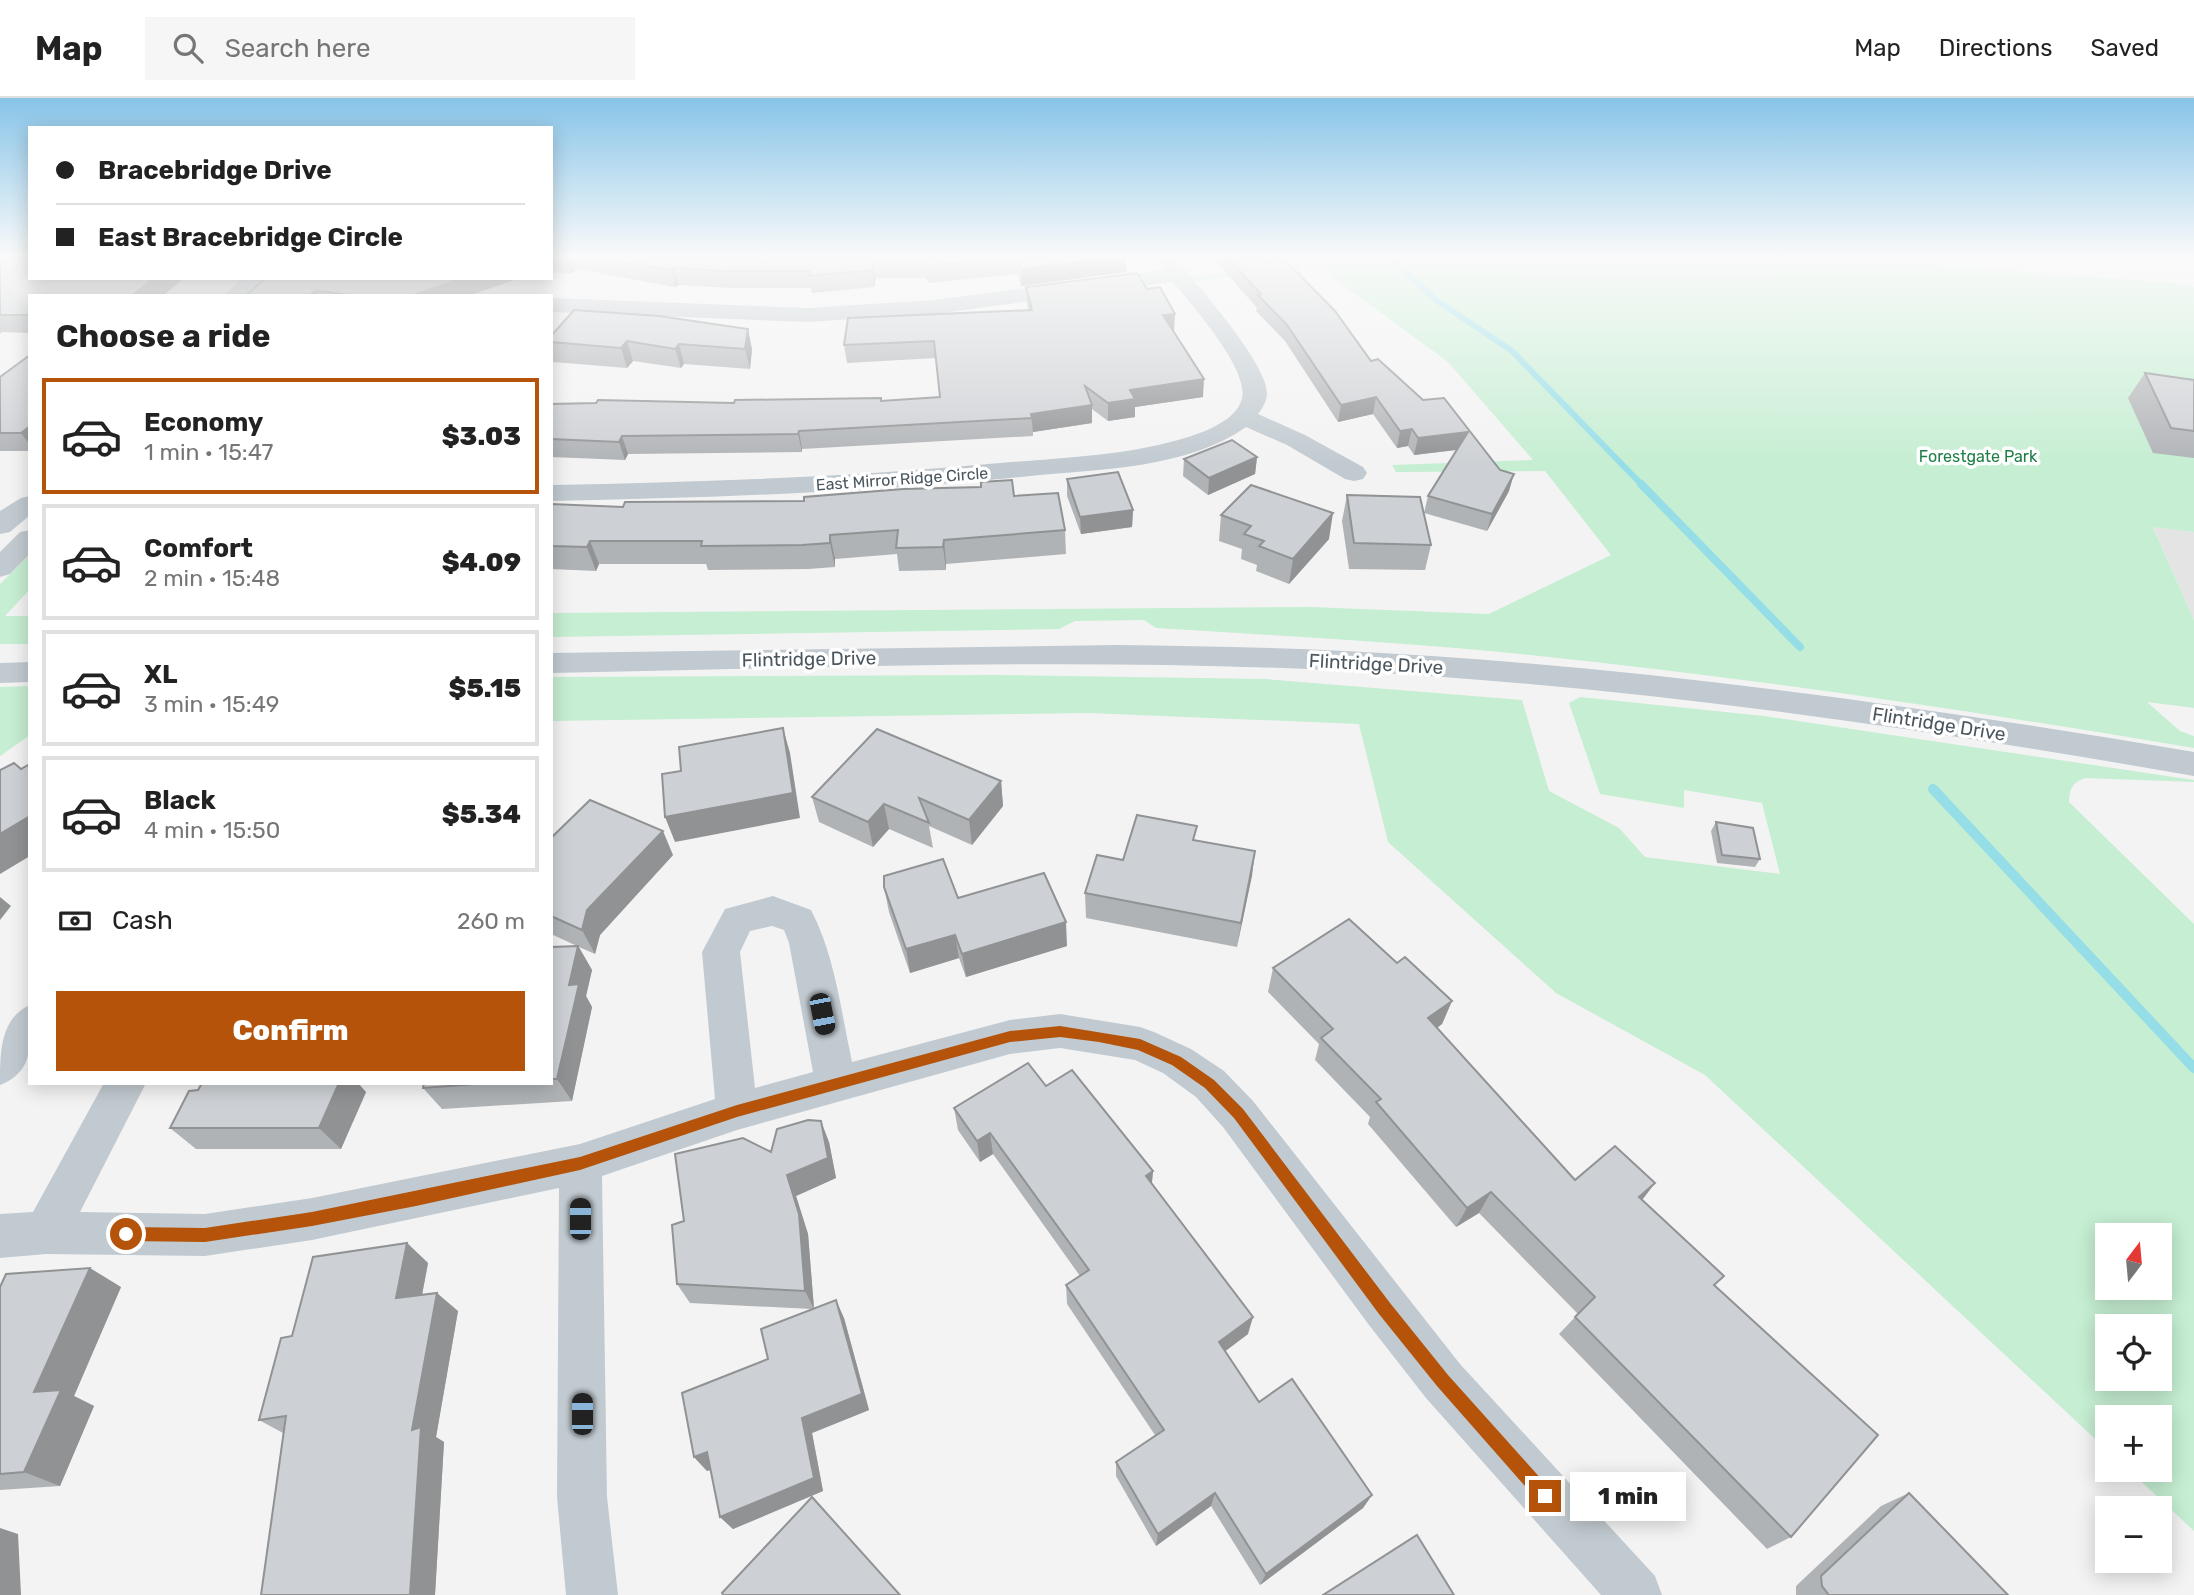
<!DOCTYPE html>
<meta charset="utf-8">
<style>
body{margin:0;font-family:Rubik,sans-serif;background:#f6f6f6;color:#222;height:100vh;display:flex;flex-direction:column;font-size:26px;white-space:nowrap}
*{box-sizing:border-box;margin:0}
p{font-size:23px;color:#767676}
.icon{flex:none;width:38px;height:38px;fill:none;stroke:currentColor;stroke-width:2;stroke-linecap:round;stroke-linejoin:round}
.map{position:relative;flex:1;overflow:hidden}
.details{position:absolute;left:28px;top:196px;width:525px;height:791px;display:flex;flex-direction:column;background:#fff;border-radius:0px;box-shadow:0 4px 18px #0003}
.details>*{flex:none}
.banner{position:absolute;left:28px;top:28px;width:525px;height:154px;border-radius:0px;box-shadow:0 4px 18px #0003;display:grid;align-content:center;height:154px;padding:0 28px;background:#fff}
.needle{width:46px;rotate:16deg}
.fabs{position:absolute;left:2095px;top:1125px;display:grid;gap:14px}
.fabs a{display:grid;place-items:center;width:77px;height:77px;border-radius:0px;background:#fff;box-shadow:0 4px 18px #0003;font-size:35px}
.end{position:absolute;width:32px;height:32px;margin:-16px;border:9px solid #b45309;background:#fff;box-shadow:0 0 0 4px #fff}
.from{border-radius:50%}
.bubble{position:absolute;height:49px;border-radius:0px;background:#fff;box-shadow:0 4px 18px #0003;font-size:23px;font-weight:800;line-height:49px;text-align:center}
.car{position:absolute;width:21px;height:42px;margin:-21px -10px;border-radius:9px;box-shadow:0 0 5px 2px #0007;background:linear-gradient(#222 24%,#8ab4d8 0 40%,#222 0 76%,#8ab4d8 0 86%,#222 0)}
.banner b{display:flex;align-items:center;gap:24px;height:66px;font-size:26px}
.banner b+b{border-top:2px solid #e0e0e0}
.banner i{width:18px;height:18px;background:#222}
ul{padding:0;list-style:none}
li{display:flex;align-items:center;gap:21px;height:116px;margin:0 14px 10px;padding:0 14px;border:4px solid #e0e0e0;border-radius:0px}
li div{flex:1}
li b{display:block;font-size:26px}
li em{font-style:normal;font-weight:800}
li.on{border-color:#b45309}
li>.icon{width:63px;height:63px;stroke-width:1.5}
h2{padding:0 28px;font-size:32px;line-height:84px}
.pay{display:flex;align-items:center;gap:18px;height:77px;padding:0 28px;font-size:26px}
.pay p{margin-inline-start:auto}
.primary-button{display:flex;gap:14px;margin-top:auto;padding:14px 28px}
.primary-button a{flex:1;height:80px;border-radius:0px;background:#b45309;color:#fff;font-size:28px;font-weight:800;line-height:80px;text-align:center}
header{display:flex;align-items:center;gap:42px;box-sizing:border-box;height:98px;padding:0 35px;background:#fff;border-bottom:2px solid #e0e0e0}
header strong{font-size:33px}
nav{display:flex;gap:38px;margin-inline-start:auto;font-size:24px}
.search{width:490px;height:63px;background:#f6f6f6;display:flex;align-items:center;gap:18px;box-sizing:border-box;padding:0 24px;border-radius:0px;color:#767676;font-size:26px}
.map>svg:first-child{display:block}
.education{fill:#e5e4e4}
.green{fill:#c5eed2;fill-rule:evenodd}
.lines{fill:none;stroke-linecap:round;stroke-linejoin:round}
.stream-far2{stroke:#95dde7;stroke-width:6}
.stream-far1{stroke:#95dde7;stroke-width:8}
.stream{stroke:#95dde7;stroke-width:10}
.minor{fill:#c1cad0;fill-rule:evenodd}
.wall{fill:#b0b3b6}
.shaded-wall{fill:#909294}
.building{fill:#cdd0d4;stroke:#909294;stroke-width:2}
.route{fill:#b45309}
.labels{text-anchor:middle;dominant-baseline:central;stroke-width:7;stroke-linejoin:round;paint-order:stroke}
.far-park-label{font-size:16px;fill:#1e7e47;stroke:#fff}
.far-street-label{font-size:16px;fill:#4b575f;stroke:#fff}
.street-label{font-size:19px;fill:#4b575f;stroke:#fff}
</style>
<header>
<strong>Map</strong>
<div class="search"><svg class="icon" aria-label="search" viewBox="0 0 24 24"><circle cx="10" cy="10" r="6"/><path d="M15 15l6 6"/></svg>Search here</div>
<nav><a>Map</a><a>Directions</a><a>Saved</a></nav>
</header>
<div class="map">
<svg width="2194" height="1497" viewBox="0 0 2194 1497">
<rect width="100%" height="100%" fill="#f4f3f3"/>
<path class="education" d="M2153,428L2194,434V522Z"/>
<g class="green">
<path d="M1307,159H1846L2187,186L2194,189V434L2153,429L2194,522V610L2147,604L2180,633L2194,638V650C1974,613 1752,580 1530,557C1406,544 1280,538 1156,530L1144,522L1075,523L1059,531L551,539V515L1310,509L1489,516L1611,457L1545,373L1396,374L1392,367L1533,362L1448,264L1316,167L1196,184L1192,179Z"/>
<path d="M30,457V491L5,518H30V546H0V486Z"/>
<path d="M996,577L1265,581L1522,602L1549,693L1619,730L1645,759L1780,776L1762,705L1684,692V710L1600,696L1569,605L1580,599L1764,618L2194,682V684L2085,680C2072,685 2070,690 2069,704L2194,826V1433L2129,1372H2160V1320H2107V1352L1705,977L1556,895L1388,744L1359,626L1089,615L551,623V579ZM2107,1138H2160V1190H2107ZM2107,1228H2160V1281H2107Z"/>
<path d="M30,588V637L0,658V589Z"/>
</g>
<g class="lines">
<path class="stream-far2" d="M1389,159L1436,202L1512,253L1643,388"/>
<path class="stream-far1" d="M1641,386L1800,549"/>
<path class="stream" d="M1933,691L2194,970"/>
<g class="minor">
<path d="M1154,159H1175C1195,185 1269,266 1267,297C1266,304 1262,311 1258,316L1305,337L1363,369L1367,375L1363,381L1354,383L1345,381L1287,347L1246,329C1186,371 1100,371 1030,378C871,394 711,400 551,403V387C701,384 851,379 1000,365C1059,360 1121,358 1178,342C1199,336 1237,324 1242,300C1249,271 1191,206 1173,184L935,216L807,224L551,214V200L807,210L935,202L1164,172Z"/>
<path d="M243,180H267L248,198H223Z"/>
<path d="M30,398V417L10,434L0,436V413L21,400Z"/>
<path d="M30,432V456L10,476L0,479V454L20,434Z"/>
<path d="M1117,547C1193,548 1269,549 1345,553C1629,567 1914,607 2194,654V678C1914,629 1631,588 1347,573C1082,559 816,570 551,575V555Z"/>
<path d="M30,564V584L0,585V565Z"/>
<path d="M773,798L811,812C835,858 841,913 852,964L1010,922L1060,916L1140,929L1154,934L1191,951L1224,973L1253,1003L1460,1266L1655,1478L1662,1497H1601L1426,1300L1369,1227L1223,1029L1196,999L1163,975L1135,962L1060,950L1010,956L737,1032L602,1078L607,1399L618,1497H566L557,1399L559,1090L312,1142L205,1158L46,1156L0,1160V1116L33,1114L104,985H146L80,1114L205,1116L312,1100L580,1046L715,1001L702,854L725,811ZM772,828L784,832L789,845L813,974L755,990L740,854L750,833Z"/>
<path d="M30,907C30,940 37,973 0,987C0,955 0,920 30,907Z"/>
</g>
</g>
<g class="wall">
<path d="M0,159L30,198V235L2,234L0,236Z"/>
<path d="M551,159H1126V174L1021,188L1018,176L928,185L926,180H876L874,189L812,195L811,190H730L679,187L675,189L577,171L571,176L551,174Z"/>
<path d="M1216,159H1282L1371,263L1509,393L1487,433L1424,415L1428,398L1457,352L1414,357L1408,348L1397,350L1373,316L1338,324L1285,243L1256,213L1257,210L1215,162Z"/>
<path d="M1928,159H1962L1961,162Z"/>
<path d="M266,180H519L468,198H245Z"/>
<path d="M1026,189L1174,233H1173L1203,299L1135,309V319L1108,323L1092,311V325L1033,334V338L802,351V354L628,356L625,362L551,359V306L734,305L881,303L940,299L936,260L847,265L844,247L1028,212L1027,206Z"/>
<path d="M551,238L752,251L750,271L684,266L681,270L633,263L627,270L553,264L551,259Z"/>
<path d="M30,257V353H0V279Z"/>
<path d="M2145,275L2194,282V360L2153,355L2128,300Z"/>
<path d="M1257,359L1255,376L1208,397L1183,378L1184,361Z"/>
<path d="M1067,381L1133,412L1132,429L1081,436L1067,398Z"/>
<path d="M1347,397L1431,447L1425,472L1349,471L1342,423Z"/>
<path d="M1014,398L1065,432L1066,456L946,466V472L899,473L897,456L835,461V469L808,471L708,472L706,466H599L596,473L551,471V406L623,409L804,403Z"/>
<path d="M1221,417L1329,441L1289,486L1256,473L1257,467L1241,461L1242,451L1219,443Z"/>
<path d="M1001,683L1003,708L972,747L929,728L933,750L889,731L873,749L819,724L812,699Z"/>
<path d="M1716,724L1760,761L1755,769L1717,765L1711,733Z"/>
<path d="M551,740L673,757L600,837L595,856L579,849L592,872L586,898L592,909L572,1003L442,1011L423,990L424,985H551V849L577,848L551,836Z"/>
<path d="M1195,743L1255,753L1237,849L1086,820L1085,795L1123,762Z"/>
<path d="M884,789L958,800L1067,848L966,879L959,860L910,875L889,814Z"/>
<path d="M1397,865L1452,903L1442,926L1437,930L1575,1082L1655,1085L1642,1102L1714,1187L1791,1439L1767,1451L1559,1236L1578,1216L1479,1115L1456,1129L1368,1026L1370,1019L1315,962L1319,946L1268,894L1273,870Z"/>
<path d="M1046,988L1153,1073L1152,1085L1248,1236L1225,1253L1259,1304L1372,1397L1363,1410L1260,1487L1211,1408L1156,1448L1116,1378V1364L1155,1337L1067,1206L1066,1187L1080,1178L993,1056L980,1064L958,1032L954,1010Z"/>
<path d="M198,992L366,994L341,1051H196L170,1030Z"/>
<path d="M829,1044L836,1080L796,1098L808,1136L814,1210L844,1220L869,1312L812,1335L823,1393L733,1431L720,1419L711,1372L707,1373L694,1359L768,1261L812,1211L690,1205L677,1186L684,1123L771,1054Z"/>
<path d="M407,1145L428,1165L422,1197L458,1213L436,1339L444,1344L435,1497H261L283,1335L259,1322Z"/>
<path d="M0,1189H121L74,1298L94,1308L60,1388L0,1392Z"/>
<path d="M1909,1395L2008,1497H1796V1488L1881,1408Z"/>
</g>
<g class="shaded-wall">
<path d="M567,159H572L577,171L571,176L565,160Z"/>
<path d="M1117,159H1126V174L1021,188V171Z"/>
<path d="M873,164L876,180L874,189L872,172Z"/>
<path d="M674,170L679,187L675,189L671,172Z"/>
<path d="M153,180H184L163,198H132Z"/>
<path d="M463,180H519L468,198H411Z"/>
<path d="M316,192L319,198H309Z"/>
<path d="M1175,216L1174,233L1162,235L1163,217Z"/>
<path d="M748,231L752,251L750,271L745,251Z"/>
<path d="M627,243L633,263L627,270L621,250Z"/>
<path d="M679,246L684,266L681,270L675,251Z"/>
<path d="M1204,281L1203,299L1135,309V319L1108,323V305L1130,292Z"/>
<path d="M1376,299L1373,316L1338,324L1341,307Z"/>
<path d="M1092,307V325L1033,334L1031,316Z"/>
<path d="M30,328V347L21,335Z"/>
<path d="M1412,331L1408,348L1397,350L1400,333Z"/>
<path d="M799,333L802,351V354L798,336Z"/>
<path d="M1468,334L1463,351L1414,357L1418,340Z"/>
<path d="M622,338L628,356L625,362L619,344Z"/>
<path d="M1257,359L1255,376L1208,397L1209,380Z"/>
<path d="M1514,376L1509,393L1487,433L1492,416Z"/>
<path d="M1133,412L1132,429L1081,436L1080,419Z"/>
<path d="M1333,415L1329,441L1289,486L1293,461Z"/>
<path d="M830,437L835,461V469L830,445Z"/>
<path d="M944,442L946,466V472L943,449Z"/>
<path d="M590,443L599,466L596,473L587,449Z"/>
<path d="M783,630L790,655L800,720L675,744L665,719Z"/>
<path d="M1001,683L1003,708L972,747L969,722Z"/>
<path d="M884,706L889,731L873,749L868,724Z"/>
<path d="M30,718V758L0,776V736Z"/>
<path d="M663,733L673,757L600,837L595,856L582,832L587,812Z"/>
<path d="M1255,753L1252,778L1237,849L1241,825Z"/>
<path d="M0,799L11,808L0,822Z"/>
<path d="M1066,824L1067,848L966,879L962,856Z"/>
<path d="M955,837L959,860L910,875L906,851Z"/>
<path d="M578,848L592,872L586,898L592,909L572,1003L557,981L569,887Z"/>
<path d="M1452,903L1442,926L1419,943L1428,920Z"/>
<path d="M339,985H358L366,994L341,1051L319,1030Z"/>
<path d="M821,1023L829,1044L836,1080L796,1098L808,1136L814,1211L805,1193L787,1077Z"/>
<path d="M990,1035L993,1056L980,1064L977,1043Z"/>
<path d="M1153,1073L1151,1093L1146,1078Z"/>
<path d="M1655,1085L1639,1106V1099Z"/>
<path d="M1491,1094L1479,1115L1456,1129L1467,1110Z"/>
<path d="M407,1145L428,1165L418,1218L396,1200Z"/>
<path d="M90,1170L121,1189L74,1298L94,1308L60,1388L24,1374L34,1294Z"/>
<path d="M437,1195L458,1213L436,1339L444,1344L435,1497H410L412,1332Z"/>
<path d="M836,1202L844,1220L869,1312L812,1335L823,1393L733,1431L720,1419Z"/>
<path d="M1253,1219L1248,1236L1215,1261L1219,1244Z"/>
<path d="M707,1354L720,1368L707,1373L694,1359Z"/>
<path d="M1215,1395L1211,1408L1156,1448L1158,1436Z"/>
<path d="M1372,1397L1363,1410L1260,1487L1266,1476Z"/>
<path d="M0,1430L18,1436L21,1497H0Z"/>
</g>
<g class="building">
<path d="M0,159H30V180H153L132,198H30V217H0Z"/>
<path d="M594,159H1117L1021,171L1017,159L926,168L925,163L873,164L872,172L809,178L810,173H726L674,170L671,172Z"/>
<path d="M1227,159H1282L1335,213L1371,263L1378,261L1423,302L1444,300L1500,372L1514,376L1492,416L1428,398L1468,334L1418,340L1412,331L1400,333L1376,299L1341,307L1287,227L1258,197L1261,196Z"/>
<path d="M1137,175L1147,191L1160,189L1175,216L1163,217L1204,281L1130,292L1135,301L1108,305L1085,288L1092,307L1031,316L1032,320L799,333L798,336L622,338L619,344L551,341V306L596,305L598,302L734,305L735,302L881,300V303L940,299L934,243L844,247L848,220L1032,212L1026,189Z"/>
<path d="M266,180H463L411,198H355L316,192L309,198H245Z"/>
<path d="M574,212L659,218L748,231L745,251L679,246L675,251L627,243L621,250L551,244V238Z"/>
<path d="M30,257V328L21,335H0V279Z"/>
<path d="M2145,275L2194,282V333L2171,330Z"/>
<path d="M1232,342L1257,359L1209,380L1184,361Z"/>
<path d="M1118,374L1133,412L1080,419L1067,381Z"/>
<path d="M1012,382L1014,398L1058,395L1065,432L944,442L943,449L896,450L898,432L830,437V445L802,447L701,448L702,443H590L587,449L551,448V406L623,409L625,404L804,403V399L903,391L981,389V384Z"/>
<path d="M1251,387L1333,415L1293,461L1259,448L1264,443L1244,436L1251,428L1221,417Z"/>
<path d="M1347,397L1420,399L1431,447L1354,445Z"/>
<path d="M783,630L793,695L665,719L662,676L681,673L679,649Z"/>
<path d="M877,631L1001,683L969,722L919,700L929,725L884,706L868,724L812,699Z"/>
<path d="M14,665L21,671L30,666V718L0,736V672Z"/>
<path d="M590,702L663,733L587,812L582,832L551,818V740Z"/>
<path d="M1137,717L1197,728L1193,742L1255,753L1241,825L1085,795L1097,757L1123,762Z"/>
<path d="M1716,724L1753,730L1760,761L1722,757Z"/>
<path d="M943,761L958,800L1044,775L1066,824L962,856L955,837L906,851L884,789V778Z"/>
<path d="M1349,821L1397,865L1405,859L1452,903L1428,920L1575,1082L1615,1048L1655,1085L1639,1099L1724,1178L1714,1187L1878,1337L1791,1439L1575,1219L1595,1199L1491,1094L1467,1110L1376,1004L1381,1001L1321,940L1333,931L1273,870Z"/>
<path d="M578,848L569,887L579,886L557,981H551V849Z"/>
<path d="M1028,965L1046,988L1072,972L1153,1073L1146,1078L1253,1219L1219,1244L1259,1304L1292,1281L1372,1397L1266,1476L1215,1395L1158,1436L1116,1364L1164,1332L1066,1187L1089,1172L990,1035L977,1043L954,1010Z"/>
<path d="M202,985H339L319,1030H170L189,993L198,992Z"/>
<path d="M424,985H489L423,990Z"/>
<path d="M808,1022L821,1023L828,1060L787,1077L799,1116L805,1193L677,1186L672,1127L684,1123L675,1056L743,1040L771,1054L777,1031Z"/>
<path d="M407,1145L396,1200L437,1195L412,1332L421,1329L410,1497H261L286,1318L259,1322L281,1240L292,1238L313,1159Z"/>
<path d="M90,1170L34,1294L61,1292L24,1374L0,1376V1189L6,1176Z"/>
<path d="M836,1202L862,1296L802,1320L814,1380L720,1419L707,1354L694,1359L682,1295L768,1261L761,1231Z"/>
<path d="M1909,1395L2008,1497H1829L1822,1488L1821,1478Z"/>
<path d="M812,1399L900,1497H723L722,1495Z"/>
<path d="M1417,1437L1454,1497H1323Z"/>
</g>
<linearGradient id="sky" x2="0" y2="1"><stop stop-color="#87c4e8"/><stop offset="0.43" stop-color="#fafafa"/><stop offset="1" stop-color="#fafafa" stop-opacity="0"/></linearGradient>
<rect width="2194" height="368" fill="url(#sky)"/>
<path class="route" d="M1060,928L1140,941L1181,959L1214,982L1243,1011L1390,1205L1448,1277L1551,1392L1553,1398L1551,1404L1545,1406L1539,1404L1437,1288L1379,1216L1234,1020L1205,990L1172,967L1138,952L1099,944L1060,939L1010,944L737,1019L580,1072L416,1108L312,1128L205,1144L126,1143L118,1136L126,1129L205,1130L312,1114L580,1059L737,1007L1010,933Z"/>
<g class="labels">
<g class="far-park-label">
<text x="1978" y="358">Forestgate Park</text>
</g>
<g class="far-street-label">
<text transform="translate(902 381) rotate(-4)">East Mirror Ridge Circle</text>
</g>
<g class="street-label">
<text transform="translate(809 561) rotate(-1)">Flintridge Drive</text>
<text transform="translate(1376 566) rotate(3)">Flintridge Drive</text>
<text transform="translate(1939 626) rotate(9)">Flintridge Drive</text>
</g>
</g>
</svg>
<div class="fabs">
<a><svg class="needle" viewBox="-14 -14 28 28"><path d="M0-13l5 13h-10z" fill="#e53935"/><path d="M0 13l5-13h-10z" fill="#767676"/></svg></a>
<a><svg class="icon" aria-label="locate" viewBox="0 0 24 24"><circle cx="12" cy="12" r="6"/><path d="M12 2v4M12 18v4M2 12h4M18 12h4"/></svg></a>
<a>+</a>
<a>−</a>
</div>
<i class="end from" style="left:126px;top:1136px"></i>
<i class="end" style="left:1545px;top:1398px"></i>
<div class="bubble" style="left:1570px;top:1374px;width:116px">1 min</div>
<i class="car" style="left:822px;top:916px;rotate:169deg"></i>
<i class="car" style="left:580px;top:1121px;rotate:0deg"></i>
<i class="car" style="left:582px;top:1316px;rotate:0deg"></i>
<div class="banner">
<b><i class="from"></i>Bracebridge Drive</b>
<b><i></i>East Bracebridge Circle</b>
</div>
<section class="details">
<h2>Choose a ride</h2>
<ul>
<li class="on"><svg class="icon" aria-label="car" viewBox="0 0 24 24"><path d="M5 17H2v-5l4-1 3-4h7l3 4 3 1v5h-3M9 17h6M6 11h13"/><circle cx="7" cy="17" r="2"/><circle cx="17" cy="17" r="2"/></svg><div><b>Economy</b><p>1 min · 15:47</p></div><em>$3.03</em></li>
<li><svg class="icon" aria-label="car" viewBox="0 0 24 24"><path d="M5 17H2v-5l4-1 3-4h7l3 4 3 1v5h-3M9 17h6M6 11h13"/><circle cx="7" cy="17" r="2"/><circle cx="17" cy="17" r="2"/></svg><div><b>Comfort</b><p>2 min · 15:48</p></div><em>$4.09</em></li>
<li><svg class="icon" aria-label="car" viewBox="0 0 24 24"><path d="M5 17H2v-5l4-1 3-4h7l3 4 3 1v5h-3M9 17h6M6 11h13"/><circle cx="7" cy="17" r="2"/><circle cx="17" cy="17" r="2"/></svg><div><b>XL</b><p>3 min · 15:49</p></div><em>$5.15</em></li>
<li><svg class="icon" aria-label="car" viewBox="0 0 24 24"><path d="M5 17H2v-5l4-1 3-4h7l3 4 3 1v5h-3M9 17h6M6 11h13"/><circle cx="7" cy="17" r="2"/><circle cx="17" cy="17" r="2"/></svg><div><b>Black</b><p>4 min · 15:50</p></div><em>$5.34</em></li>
</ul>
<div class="pay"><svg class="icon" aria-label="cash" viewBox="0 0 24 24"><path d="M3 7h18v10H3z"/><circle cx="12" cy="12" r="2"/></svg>Cash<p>260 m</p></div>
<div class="primary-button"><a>Confirm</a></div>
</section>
</div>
